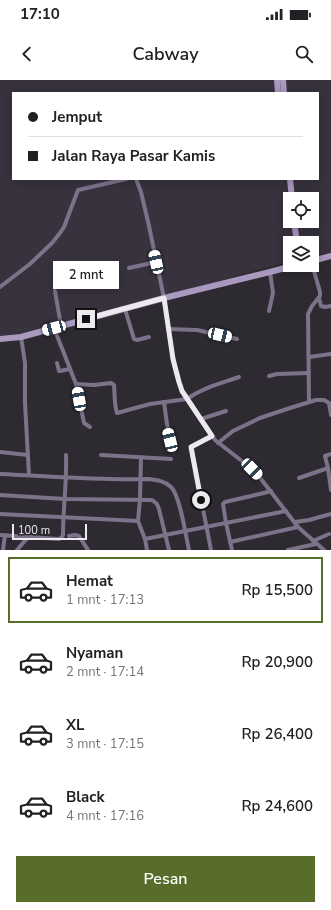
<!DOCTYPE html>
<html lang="id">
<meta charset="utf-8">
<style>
body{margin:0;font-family:"Nunito Sans",sans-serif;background:#f2f2f2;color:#202124;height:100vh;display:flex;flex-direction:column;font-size:15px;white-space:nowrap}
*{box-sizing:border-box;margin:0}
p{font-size:13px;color:#757577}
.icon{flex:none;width:22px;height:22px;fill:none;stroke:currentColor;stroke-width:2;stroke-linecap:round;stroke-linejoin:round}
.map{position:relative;height:470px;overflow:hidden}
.sheet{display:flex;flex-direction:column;background:#fff;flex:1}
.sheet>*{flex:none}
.hud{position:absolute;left:12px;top:12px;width:307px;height:88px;border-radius:0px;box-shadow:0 2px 10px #0003;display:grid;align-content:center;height:88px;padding:0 16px;background:#fff}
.fabs{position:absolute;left:283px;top:112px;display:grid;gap:8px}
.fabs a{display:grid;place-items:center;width:36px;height:36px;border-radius:0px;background:#fff;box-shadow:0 2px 10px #0003;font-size:20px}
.scale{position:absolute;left:12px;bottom:10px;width:75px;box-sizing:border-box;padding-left:4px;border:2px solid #eceaee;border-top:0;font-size:11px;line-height:14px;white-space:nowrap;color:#eceaee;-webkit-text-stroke:3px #2d2b31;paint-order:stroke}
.end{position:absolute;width:18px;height:18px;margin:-9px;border:5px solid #eceaee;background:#111;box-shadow:0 0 0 2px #111}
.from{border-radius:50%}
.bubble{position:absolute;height:28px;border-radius:0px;background:#fff;box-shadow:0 2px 10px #0003;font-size:13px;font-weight:600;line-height:28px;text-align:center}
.car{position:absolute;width:12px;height:24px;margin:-12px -6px;border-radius:5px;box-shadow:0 0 3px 1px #0007;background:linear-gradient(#fff 24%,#345 0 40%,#fff 0 76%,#345 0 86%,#fff 0)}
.hud b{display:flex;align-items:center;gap:14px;height:38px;font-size:15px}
.hud b+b{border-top:1px solid #e0e0e0}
.hud i{width:10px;height:10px;background:#202124}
ul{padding:7px 0 0;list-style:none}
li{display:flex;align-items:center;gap:12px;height:66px;margin:0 8px 6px;padding:0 8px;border:2px solid transparent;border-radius:0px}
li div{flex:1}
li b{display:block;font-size:15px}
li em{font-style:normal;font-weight:600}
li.current{border-color:#586d2a}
li>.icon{width:36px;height:36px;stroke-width:1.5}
.cta{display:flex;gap:8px;margin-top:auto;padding:8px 16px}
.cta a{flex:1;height:46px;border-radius:0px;background:#586d2a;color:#fff;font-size:16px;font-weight:600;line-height:46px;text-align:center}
.status{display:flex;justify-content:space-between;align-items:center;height:28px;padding:0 20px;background:#fff;direction:ltr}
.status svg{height:11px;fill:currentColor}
header{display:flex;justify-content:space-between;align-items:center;height:52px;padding:0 16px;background:#fff;font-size:18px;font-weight:600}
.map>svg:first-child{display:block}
.built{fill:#37323e;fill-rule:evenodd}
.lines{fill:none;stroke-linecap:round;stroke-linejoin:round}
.street{stroke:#7c728a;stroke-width:4}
.secondary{stroke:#aa99bf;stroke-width:6}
.route{stroke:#eceaee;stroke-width:5}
</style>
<div class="status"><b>17:10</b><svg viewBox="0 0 49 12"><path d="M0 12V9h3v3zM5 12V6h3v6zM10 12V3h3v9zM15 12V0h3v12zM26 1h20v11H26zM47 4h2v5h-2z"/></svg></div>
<header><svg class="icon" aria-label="back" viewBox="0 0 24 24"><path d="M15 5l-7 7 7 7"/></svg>Cabway<svg class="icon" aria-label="search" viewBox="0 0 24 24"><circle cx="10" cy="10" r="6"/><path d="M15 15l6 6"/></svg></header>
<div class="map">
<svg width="331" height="470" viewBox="0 0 331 470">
<rect width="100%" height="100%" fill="#2d2b31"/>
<path class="built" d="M0,0H331V173L312,176V163H290V181L19,256L0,257ZM13,13H318V99H13ZM290,119H312V141H290Z"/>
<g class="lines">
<g class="street">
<path d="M136,99L141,112L149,146L164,218L173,279L176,293L182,311L215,360L252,389L261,399L298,447L324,470"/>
<path d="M129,188L156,182"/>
<path d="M0,207L30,184L52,163L60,153L64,147L78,110L126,99"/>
<path d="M55,211L61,246"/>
<path d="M319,218L321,226L325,227L331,226"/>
<path d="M125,229L134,259L137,260L149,257"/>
<path d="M269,231L273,213L270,192"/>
<path d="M54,248L76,304L84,343L90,347"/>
<path d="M168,249L197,250L237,259"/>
<path d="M21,257L25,283V323L29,395"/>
<path d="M309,277L331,274"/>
<path d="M57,283L59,291H60L70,289"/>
<path d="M269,296L277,294L309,293"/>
<path d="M76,304L94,305L111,303L114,305C115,315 114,324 117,333L150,324L187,319C202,308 222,303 239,297"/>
<path d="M164,322L167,344L173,368"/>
<path d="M309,322L308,234L312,226L320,216V212L312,184"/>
<path d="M329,323L331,335"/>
<path d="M201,339L226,331"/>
<path d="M218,363L233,351L260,338L290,328L316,320H324L331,324"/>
<path d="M0,372L28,375"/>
<path d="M101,375L171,379"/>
<path d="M141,377L140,419L138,441L145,459L147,470"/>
<path d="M328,388L325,376L331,374"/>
<path d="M0,394C49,396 99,401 148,399C157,400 165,401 171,407C180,415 186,457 189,470"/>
<path d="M299,398L328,388L331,410"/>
<path d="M0,415L65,419L152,420L157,424L159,429L169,470"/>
<path d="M0,434L138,441"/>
<path d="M295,442L309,440L331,434"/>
<path d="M0,455L59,459L62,457L63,455C63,428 67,402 66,375"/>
<path d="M69,456L75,455L79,456L88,470"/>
<path d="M145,459L286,431"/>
<path d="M313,461L329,454"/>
<path d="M230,462L298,447"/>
<path d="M3,470L5,455"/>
<path d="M17,470L29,456"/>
<path d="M211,470L191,367L212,356"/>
<path d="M232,470L226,443L223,424L225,422L264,413L271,411"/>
<path d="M288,470L316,464"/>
</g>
<g class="secondary">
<path d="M277,0L278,13"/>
<path d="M283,0L284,13"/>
<path d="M290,99L292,119"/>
<path d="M294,141L297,163"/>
<path d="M312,181L331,176"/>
<path d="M0,259L21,257L164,218L270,192L296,185"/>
</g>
</g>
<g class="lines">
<path class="route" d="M86,239L164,218L173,279L179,302L182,311L212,356L191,367L201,420"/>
</g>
</svg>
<div class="fabs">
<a><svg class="icon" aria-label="locate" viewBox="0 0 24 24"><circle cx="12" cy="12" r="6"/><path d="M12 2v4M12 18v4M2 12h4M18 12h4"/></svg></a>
<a><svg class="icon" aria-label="layers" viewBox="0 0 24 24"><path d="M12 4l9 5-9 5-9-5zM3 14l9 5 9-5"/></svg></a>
</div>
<div class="scale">100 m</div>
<i class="end from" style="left:201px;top:420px"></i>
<i class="end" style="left:86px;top:239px"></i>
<div class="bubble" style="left:53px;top:181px;width:66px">2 mnt</div>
<i class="car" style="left:156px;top:182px;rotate:348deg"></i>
<i class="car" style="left:54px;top:248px;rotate:255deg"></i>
<i class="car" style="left:220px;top:255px;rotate:103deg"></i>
<i class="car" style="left:79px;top:319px;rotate:350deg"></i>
<i class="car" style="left:170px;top:360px;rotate:346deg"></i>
<i class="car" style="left:252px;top:389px;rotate:136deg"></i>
<div class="hud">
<b><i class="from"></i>Jemput</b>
<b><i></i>Jalan Raya Pasar Kamis</b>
</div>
</div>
<section class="sheet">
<ul>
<li class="current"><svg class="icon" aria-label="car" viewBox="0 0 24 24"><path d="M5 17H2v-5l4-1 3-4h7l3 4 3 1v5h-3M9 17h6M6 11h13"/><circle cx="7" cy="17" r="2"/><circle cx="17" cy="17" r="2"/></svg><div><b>Hemat</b><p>1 mnt · 17:13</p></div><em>Rp 15,500</em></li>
<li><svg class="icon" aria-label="car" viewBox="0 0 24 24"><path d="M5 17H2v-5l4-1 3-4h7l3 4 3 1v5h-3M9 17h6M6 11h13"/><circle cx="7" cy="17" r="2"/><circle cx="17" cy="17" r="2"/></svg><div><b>Nyaman</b><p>2 mnt · 17:14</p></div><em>Rp 20,900</em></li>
<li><svg class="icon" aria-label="car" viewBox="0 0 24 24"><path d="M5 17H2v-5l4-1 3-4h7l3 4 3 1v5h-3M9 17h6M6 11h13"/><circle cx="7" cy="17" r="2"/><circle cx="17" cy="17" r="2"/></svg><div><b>XL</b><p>3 mnt · 17:15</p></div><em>Rp 26,400</em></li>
<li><svg class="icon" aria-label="car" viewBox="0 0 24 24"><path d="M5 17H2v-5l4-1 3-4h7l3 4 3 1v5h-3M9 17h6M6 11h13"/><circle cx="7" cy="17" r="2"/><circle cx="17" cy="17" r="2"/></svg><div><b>Black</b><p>4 mnt · 17:16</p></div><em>Rp 24,600</em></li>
</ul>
<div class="cta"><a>Pesan</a></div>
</section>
